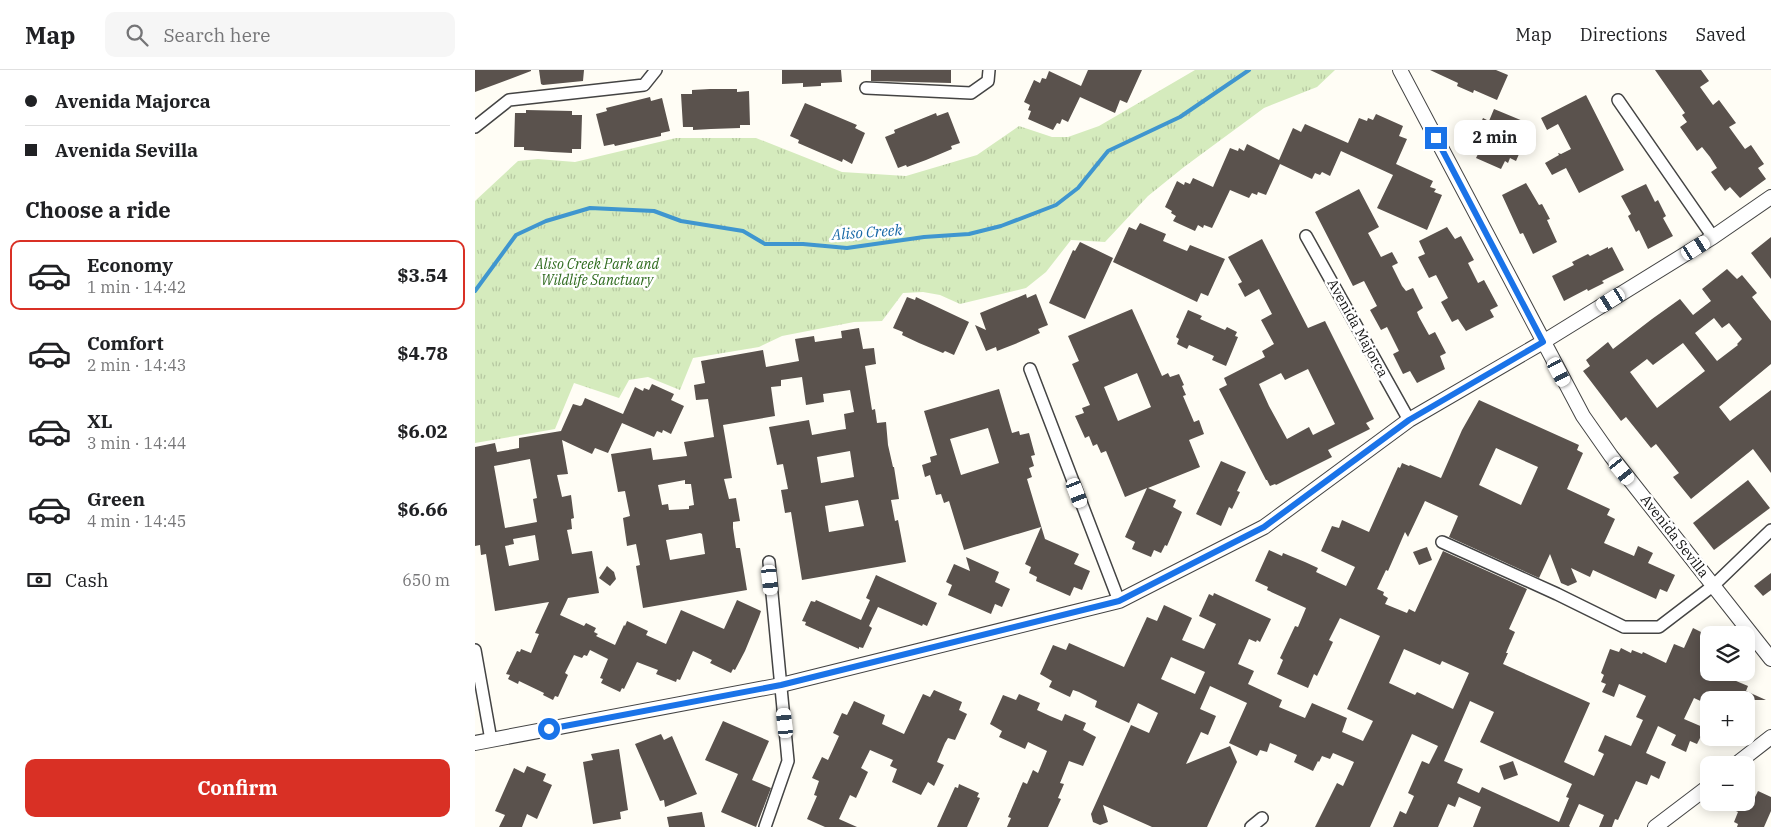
<!DOCTYPE html>
<meta charset="utf-8">
<style>
body{margin:0;font-family:"IBM Plex Serif",serif;background:#f6f6f6;color:#202124;height:100vh;display:flex;flex-direction:column;font-size:19px;white-space:nowrap}
*{box-sizing:border-box;margin:0}
p{font-size:16px;color:#757577}
.icon{flex:none;width:28px;height:28px;fill:none;stroke:currentColor;stroke-width:2;stroke-linecap:round;stroke-linejoin:round}
.map{position:relative;flex:1;overflow:hidden}
.sheet{display:flex;flex-direction:column;background:#fff;width:475px}
.sheet>*{flex:none}
.top-card{display:grid;align-content:center;height:110px;padding:0 25px;background:#fff}
.fabs{position:absolute;left:1225px;top:556px;display:grid;gap:10px}
.fabs a{display:grid;place-items:center;width:55px;height:55px;border-radius:10px;background:#fff;box-shadow:0 2px 12px #0003;font-size:25px}
.end{position:absolute;width:22px;height:22px;margin:-11px;border:6px solid #1a73e8;background:#fff;box-shadow:0 0 0 2px #fff}
.from{border-radius:50%}
.bubble{position:absolute;height:35px;border-radius:10px;background:#fff;box-shadow:0 2px 12px #0003;font-size:16px;font-weight:800;line-height:35px;text-align:center}
.car{position:absolute;width:15px;height:30px;margin:-15px -8px;border-radius:6px;box-shadow:0 0 4px 1px #0007;background:linear-gradient(#fff 24%,#345 0 40%,#fff 0 76%,#345 0 86%,#fff 0)}
.top-card b{display:flex;align-items:center;gap:18px;height:48px;font-size:19px}
.top-card b+b{border-top:1px solid #e0e0e0}
.top-card i{width:12px;height:12px;background:#202124}
ul{padding:0;list-style:none}
li{display:flex;align-items:center;gap:15px;height:70px;margin:0 10px 8px;padding:0 15px;border:2px solid transparent;border-radius:10px}
li div{flex:1}
li b{display:block;font-size:19px}
li em{font-style:normal;font-weight:800}
li.on{border-color:#d93025}
li>.icon{width:45px;height:45px;stroke-width:1.5}
h2{padding:0 25px;font-size:22px;line-height:60px}
.pay{display:flex;align-items:center;gap:12px;height:55px;padding:0 25px;font-size:19px}
.pay p{margin-inline-start:auto}
.action{display:flex;gap:10px;margin-top:auto;padding:10px 25px}
.action a{flex:1;height:58px;border-radius:10px;background:#d93025;color:#fff;font-size:20px;font-weight:800;line-height:58px;text-align:center}
header{display:flex;align-items:center;gap:30px;box-sizing:border-box;height:70px;padding:0 25px;background:#fff;border-bottom:1px solid #e0e0e0}
header strong{font-size:24px}
nav{display:flex;gap:28px;margin-inline-start:auto;font-size:18px}
.search{width:350px;height:45px;background:#f6f6f6;display:flex;align-items:center;gap:12px;box-sizing:border-box;padding:0 18px;border-radius:10px;color:#757577;font-size:19px}
main{display:flex;flex:1;min-height:0}
.map>svg:first-child{display:block}
.park{fill:url(#park-tufts)}
.lines{fill:none;stroke-linecap:round;stroke-linejoin:round}
.stream{stroke:#3f96cf;stroke-width:4}
.building{fill:#5a524d;fill-rule:evenodd}
.minor-casing{stroke:#444;stroke-width:14}
.tertiary-casing{stroke:#444;stroke-width:16}
.minor{stroke:#fff;stroke-width:11}
.tertiary{stroke:#fff;stroke-width:14}
.route{stroke:#1a73e8;stroke-width:6}
.labels{text-anchor:middle;dominant-baseline:central;stroke-width:5;stroke-linejoin:round;paint-order:stroke}
.park-label{font-size:14px;font-style:italic;fill:#2f6b1f;stroke:#fff}
.street-label{font-size:14px;fill:#111;stroke:#fff}
.water-label{font-size:15px;font-style:italic;fill:#1768a6;stroke:#fff}
</style>
<header>
<strong>Map</strong>
<div class="search"><svg class="icon" aria-label="search" viewBox="0 0 24 24"><circle cx="10" cy="10" r="6"/><path d="M15 15l6 6"/></svg>Search here</div>
<nav><a>Map</a><a>Directions</a><a>Saved</a></nav>
</header>
<main>
<section class="sheet">
<div class="top-card">
<b><i class="from"></i>Avenida Majorca</b>
<b><i></i>Avenida Sevilla</b>
</div>
<h2>Choose a ride</h2>
<ul>
<li class="on"><svg class="icon" aria-label="car" viewBox="0 0 24 24"><path d="M5 17H2v-5l4-1 3-4h7l3 4 3 1v5h-3M9 17h6M6 11h13"/><circle cx="7" cy="17" r="2"/><circle cx="17" cy="17" r="2"/></svg><div><b>Economy</b><p>1 min · 14:42</p></div><em>$3.54</em></li>
<li><svg class="icon" aria-label="car" viewBox="0 0 24 24"><path d="M5 17H2v-5l4-1 3-4h7l3 4 3 1v5h-3M9 17h6M6 11h13"/><circle cx="7" cy="17" r="2"/><circle cx="17" cy="17" r="2"/></svg><div><b>Comfort</b><p>2 min · 14:43</p></div><em>$4.78</em></li>
<li><svg class="icon" aria-label="car" viewBox="0 0 24 24"><path d="M5 17H2v-5l4-1 3-4h7l3 4 3 1v5h-3M9 17h6M6 11h13"/><circle cx="7" cy="17" r="2"/><circle cx="17" cy="17" r="2"/></svg><div><b>XL</b><p>3 min · 14:44</p></div><em>$6.02</em></li>
<li><svg class="icon" aria-label="car" viewBox="0 0 24 24"><path d="M5 17H2v-5l4-1 3-4h7l3 4 3 1v5h-3M9 17h6M6 11h13"/><circle cx="7" cy="17" r="2"/><circle cx="17" cy="17" r="2"/></svg><div><b>Green</b><p>4 min · 14:45</p></div><em>$6.66</em></li>
</ul>
<div class="pay"><svg class="icon" aria-label="cash" viewBox="0 0 24 24"><path d="M3 7h18v10H3z"/><circle cx="12" cy="12" r="2"/></svg>Cash<p>650 m</p></div>
<div class="action"><a>Confirm</a></div>
</section>
<div class="map">
<svg width="1296" height="757" viewBox="0 0 1296 757">
<defs>
<pattern id="park-tufts" width="24" height="20" patternUnits="userSpaceOnUse" patternTransform="scale(1.25)"><rect width="24" height="20" fill="#d5ebbd"/><path d="M3 7l-1-3M5 7V3M7 7l1-3M15 17l-1-3M17 17v-4M19 17l1-3" fill="none" stroke="#b6c8a1"/></pattern>
</defs>
<rect width="100%" height="100%" fill="#fffdf5"/>
<path class="park" d="M720,0H860L842,17L789,38L709,97L673,126L630,172L596,170L571,202L551,218L485,234L465,225L448,222L428,223L407,251L379,252L307,266L284,277L218,288L205,320L173,307L154,310L144,328L99,313L80,359L0,373V131L43,91L63,89L100,92L201,68H281L367,102L431,106L502,85L544,56L577,67H593L624,56Z"/>
<g class="lines">
<path class="stream" d="M0,221L41,165L71,151L115,138L179,141L206,151L268,161L290,174H328L372,178L449,167L494,164L526,156L581,135L603,118L633,81L705,47L774,0"/>
</g>
<g class="building">
<path d="M0,0H56V1L0,22Z"/>
<path d="M64,0H109L108,11L68,15L66,14Z"/>
<path d="M307,0H366L367,12L346,13V16L328,17V13L307,14Z"/>
<path d="M396,0H476V13L396,11Z"/>
<path d="M613,0H667L652,33L645,30L640,43L605,27L593,52L587,49L585,54L582,53L578,60L553,49L556,41L553,40L555,35L549,32L559,10L565,13L567,8L571,9L574,1L606,16Z"/>
<path d="M955,0H1021L1033,5L1022,30L999,20L998,23L982,16L983,13Z"/>
<path d="M1180,0H1226L1234,11L1225,17L1238,35L1244,30L1261,53L1254,57L1270,79L1276,75L1289,94L1283,98L1291,109L1265,128L1255,117L1250,121L1236,102L1242,98L1235,87L1227,77L1222,81L1205,57L1212,52L1207,45L1210,43Z"/>
<path d="M235,19H262V22L274,21L275,55H265V58L236,59L218,60V57H208L206,24H217V20Z"/>
<path d="M1111,25L1149,100L1104,123L1091,98L1077,105L1070,93L1084,85L1083,83L1086,84L1096,79L1083,54L1072,60L1066,48Z"/>
<path d="M175,27L176,31L187,28L195,61L186,63V66L140,76L139,74L129,76L121,44L132,41L131,38Z"/>
<path d="M330,33L382,55L380,58L390,63L377,94L368,89L367,92L323,73L324,70L315,66Z"/>
<path d="M1019,39L1048,51L1045,59L1047,61L1045,66L1051,68L1041,91L1035,88L1033,93L1030,91L1026,99L1001,88L1005,80L1001,78L1003,73L998,71L1008,48L1014,51Z"/>
<path d="M51,40L97,41V45H107L106,79H97V83L77,82L49,80V77H39L40,43H51Z"/>
<path d="M473,42L485,73L476,76L477,79L451,90L432,97L431,95L423,98L410,67L420,63L419,60L461,43L462,46Z"/>
<path d="M901,44L928,56L924,66L932,69L921,94L958,111L955,117L961,119L959,122L967,125L952,160L902,138L918,105L866,81L855,106L847,102L845,105L840,103L837,109L805,94L791,125L783,122L782,125L777,123L774,128L755,120L737,158L729,155L728,158L723,155L720,161L698,151L701,146L696,143L697,141L690,137L702,111L709,115L710,112L715,114L718,108L738,117L755,78L763,81L764,78L769,81L772,74L804,90L818,58L826,62L830,54L873,73L884,48L892,51L893,48L898,50Z"/>
<path d="M1051,113L1064,135L1067,134L1075,149L1072,150L1082,172L1058,184L1048,163L1045,164L1027,125Z"/>
<path d="M1171,114L1180,132L1183,130L1191,146L1188,148L1198,166L1173,179L1164,160L1161,162L1153,146L1156,144L1146,126Z"/>
<path d="M884,119L904,157L893,163L906,187L917,182L923,193L917,196L927,216L931,221L938,218L948,238L942,242L944,247L954,265L960,262L971,283L965,286L970,299L942,313L935,301L928,304L918,284L924,281L912,257L906,260L895,240L902,236L889,211L878,216L840,142Z"/>
<path d="M665,153L691,164L688,171L707,179L712,181L715,175L750,189L733,226L726,223L722,232L638,192L654,157L661,160Z"/>
<path d="M972,157L980,169L986,166L999,190L993,193L1003,213L1009,210L1023,236L1015,240L1019,247L991,261L983,249L977,252L966,232L973,228L961,205L954,208L943,187L950,184L944,171Z"/>
<path d="M1296,167V209L1276,183Z"/>
<path d="M787,169L833,258L850,251L899,349L891,353L895,359L853,380L857,387L801,415L800,414L795,416L792,410H791L744,319L752,315L749,308L790,287L787,281L799,274L786,250L797,244L784,219L770,227L763,214L767,212L753,187ZM833,299L860,354L838,365L834,357L812,369L794,336L784,314L806,303L810,310Z"/>
<path d="M605,172L638,188L610,249L574,233L598,180L600,181Z"/>
<path d="M1133,177V179L1137,177L1149,200L1127,211L1129,213L1113,221L1112,219L1089,231L1077,206L1099,195L1097,192L1113,184L1115,186Z"/>
<path d="M1252,199L1262,209L1267,205L1282,223L1277,227L1296,251V294L1244,337L1255,351L1296,320V403L1278,379L1216,429L1198,407L1204,403L1181,374L1176,378L1151,347L1146,351L1108,301L1115,296L1111,290L1133,272L1138,279L1177,249L1205,229L1218,245L1236,231L1227,219ZM1239,248L1247,258L1254,253L1267,269L1262,274L1263,275L1242,291L1220,263ZM1208,273L1230,301L1182,338L1155,302L1172,289L1178,295Z"/>
<path d="M551,224L552,228L561,224L573,255L563,259L565,263L540,274L522,281L521,277L511,281L500,255L511,260L505,243Z"/>
<path d="M432,227L440,230L441,227L494,252L479,285L470,281L468,283L444,273L427,265L428,262L418,258Z"/>
<path d="M657,239L687,306L693,303L695,307L704,304L709,315L707,316L711,325L708,326L719,352L724,350L729,364L714,370L725,397L673,418L701,430L698,437L707,442L692,476L690,475L686,483L679,480L676,487L657,479L660,472L650,467L672,418L650,427L631,381L626,383L622,374L618,376L614,366L610,368L600,346L609,343L607,338L615,335L597,294L604,291L593,266ZM662,303L676,337L643,351L629,317Z"/>
<path d="M713,240L727,246L725,249L750,260L752,257L762,262L760,266L763,267L751,296L737,290L739,286L714,275L712,279L702,274L704,269L701,267Z"/>
<path d="M384,258L388,279L399,278L401,294L390,296L397,340L400,339L402,353L411,352L413,375L418,397H419L424,429L416,430L420,451L423,450L431,492L327,510L316,442L310,443L306,420L313,419L308,394L302,395L294,357L334,350L337,365L364,360L371,359L369,344L379,342L375,320L348,324L349,332L331,335L327,307L306,310V316L296,317L300,346L248,355L257,408L249,409L254,429L261,428L265,451L258,452V458L261,478H265L272,520L168,538L161,496L165,495L161,474L152,476L148,448L155,446L150,421L143,422L136,384L176,378L178,390L212,386L209,372L239,367L233,329L221,330L219,315L230,313L226,291L288,280L291,297L324,291L320,269L339,266L340,272L367,268L366,261ZM375,381L379,407L346,413L342,387ZM210,410V414H216L219,435L214,436V439L194,440L193,434L187,435L183,415ZM383,430L389,456L354,462L350,436ZM225,463L227,464L230,484L195,490L191,470Z"/>
<path d="M177,314L199,324L196,330L209,336L196,364L188,360L187,363L182,361L179,367L147,353L133,383L120,378L117,384L87,370L93,404L82,405L87,427L96,425L99,448L96,449L97,459L92,460L97,484L117,481L124,523L93,528L85,545L109,556L111,553L121,558L119,562L123,564L121,566L140,575L149,555L150,556L152,551L173,561L171,565L191,574L206,540L249,559L262,530L286,541L284,547L270,581L260,600L258,599L256,603L235,593L237,590L218,581L205,610L202,609L201,612L181,604L183,600L162,592L149,619L147,618L145,622L126,613L128,609L125,608L133,589L115,580L112,586L109,585L107,588L99,585L90,603L93,605L83,627L80,626L78,630L68,625L69,623L44,611L43,614L33,609L35,605L31,604L42,581L45,582L46,579L56,583L64,564L60,563L74,532L20,541L11,484L6,485L5,475L0,476V377L20,373L22,382L44,378V368L86,361L98,334L105,336L107,335L110,328L148,344L160,317L168,321L169,318L174,320ZM55,389L62,428L58,429L62,452L30,458L19,396ZM60,465L64,490L34,496L30,476L39,474L38,469Z"/>
<path d="M524,319L537,363L544,361L545,365L554,363L560,385L556,386L559,396L554,398L557,407L552,409L570,469L604,484L599,494L615,501L607,520L599,517L595,526L561,511L562,507L554,503L556,497L550,494L566,457L489,480L474,431L469,433L466,424L461,425L455,405L450,407L447,395L456,392L455,387L462,385L449,341ZM513,358L524,393L486,405L475,369Z"/>
<path d="M1004,330L1104,375L1102,380L1108,383L1092,419L1135,439L1132,445L1140,449L1129,473L1159,486L1163,476L1178,483L1173,493L1200,505L1192,522L1185,519L1181,529L1118,500L1115,507L1096,498L1102,512L1093,516L1086,513L1075,484L1064,508L974,467L983,446L950,431L933,467L930,462L913,501L911,500L902,519L909,522L908,525L913,528L910,534L932,543L934,539L940,542L968,481L1052,519L1034,559L1040,562L1033,578L1031,583H1033L1028,594L1115,633L1089,692L1119,706L1129,684L1123,681L1130,665L1156,676L1168,650L1161,647L1171,626L1144,614L1139,627L1127,622L1131,614L1126,612L1129,605L1126,603L1135,579L1144,582L1146,578L1156,583L1157,580L1167,584L1168,582L1191,593L1199,574L1209,578L1218,558L1234,566V602H1257L1254,608L1273,616L1271,621L1291,630H1234V635L1219,628L1209,649L1230,658L1222,674L1215,671L1211,682L1196,675L1201,665L1183,656L1171,683L1191,692L1184,709L1176,705L1172,715L1161,711L1143,750L1140,749L1137,757H1124L1129,745L1104,734L1094,756L1095,757H998L1006,737L984,727L980,737L973,734L963,757H918L925,741L931,744L939,726L933,723L947,691L954,694L963,676L937,664L895,757H840L862,713L868,716L879,692L858,683L855,689L847,686L844,692L843,691L838,701L819,692L822,685L795,673L792,682L785,680L782,686L754,673L772,633L735,616L725,639L741,646L733,665L726,662L711,694L755,676L762,692L732,757H677L628,735L633,752L625,755L618,752L616,744L656,655L674,663L683,643L663,633L654,653L620,637L622,631L604,622L598,620L595,627L574,617L577,611L565,604L578,575L591,580L594,573L649,597L672,547L682,551L689,535L717,548L707,570L729,579L741,554L724,546L734,524L738,526L739,523L796,549L785,572L782,570L781,572L774,569L763,594L779,601L773,614L807,630L804,637L830,648L837,633L872,648L867,662L888,671L898,651L872,639L905,566L865,548L854,570L858,572L842,606L839,604L833,618L802,604L808,590L805,588L820,556L823,557L831,538L792,520L793,517L780,511L794,480L807,486L808,483L830,492L843,498L841,502L871,516L880,497L846,481L857,456L864,458L867,450L894,462L923,397L925,398L927,393L934,396L935,395L966,408L987,360ZM1021,378L1063,397L1046,435L1004,415ZM929,579L965,595L967,591L994,603L978,639L942,622L940,625L914,613ZM696,587L730,602L720,624L686,609ZM995,631L1019,642L1005,672L1097,714L1091,727L1094,728L1084,752L1007,717L1004,723L982,713L988,699L969,691Z"/>
<path d="M746,391L771,402L762,421L765,422L757,439L754,437L746,456L721,444Z"/>
<path d="M1273,410L1295,438L1239,480L1218,453Z"/>
<path d="M952,477L957,490L944,495L938,482Z"/>
<path d="M491,487L524,502L520,512L535,519L527,537L520,534L516,544L473,525L477,515L471,512L479,494L495,501Z"/>
<path d="M132,496L139,502L141,509L135,516L124,508Z"/>
<path d="M1296,503V520L1288,526L1279,516Z"/>
<path d="M401,505L462,533L452,556L448,554L447,556L403,537L394,556L397,558L388,578L384,577V579L330,555L331,552L327,551L336,531L340,532L341,530L386,550L395,530L391,528Z"/>
<path d="M459,620L487,632L484,640L492,644L480,670L473,668L470,673L462,692L469,695L459,716L453,712L446,725L417,712L422,699L415,696L418,690L395,680L386,698L393,702L381,728L375,725L364,749L382,757H350L332,749L342,726L339,725L344,711L337,708L347,687L353,690L364,666L358,663L367,643L372,645L379,631L410,645L407,654L429,664L448,624L455,627Z"/>
<path d="M544,624L565,633L562,640L575,646L587,651L590,644L611,653L608,660L621,667L608,696L594,691L585,713L589,714L583,728L586,729L573,757H532L536,748L533,747L548,712L552,714L558,700L563,703L572,681L553,672L550,679L524,667L527,661L515,654L528,625L541,630Z"/>
<path d="M248,651L294,671L277,710L296,718L281,757L246,742L263,704L230,690Z"/>
<path d="M186,664L189,670L197,666L222,724L190,737L189,730L185,731L160,674Z"/>
<path d="M144,679L153,740L145,742L146,749L118,754L108,692L118,690L116,684Z"/>
<path d="M1038,691L1043,705L1029,710L1024,696Z"/>
<path d="M52,696L71,704L68,711L77,715L62,749L52,744L47,757H24L30,745L20,741L39,698L49,703Z"/>
<path d="M484,714L504,723L502,727L505,728L492,757H462L480,717L483,718Z"/>
<path d="M1283,721L1296,727V741L1289,757H1262L1263,754L1259,752L1263,742L1261,741L1264,732H1271V723L1280,727Z"/>
<path d="M227,742L230,757H194L192,747Z"/>
</g>
<g class="lines">
<g class="minor-casing">
<g id="minor">
<path d="M391,18L496,23L513,11L514,0"/>
<path d="M1143,30L1238,167"/>
<path d="M0,57L34,30L169,15L181,0"/>
<path d="M831,166L934,350"/>
<path d="M555,299L644,531"/>
<path d="M967,472L1082,524L1149,557H1184L1239,515L1296,460"/>
<path d="M0,580L16,670"/>
<path d="M290,757L313,691L294,492"/>
<path d="M776,757L787,748"/>
</g>
</g>
<g class="tertiary-casing">
<g id="tertiary">
<path d="M925,0L1108,346L1136,386L1296,589"/>
<path d="M0,673L306,615L644,531L789,457L934,350L1068,272L1238,167L1296,127"/>
<path d="M1260,695L1296,667"/>
<path d="M1180,757L1234,716"/>
</g>
</g>
<use href="#minor" class="minor"/>
<use href="#tertiary" class="tertiary"/>
</g>
<g class="lines">
<path class="route" d="M74,659L306,615L644,531L789,457L934,350L1068,272L961,68"/>
</g>
<g class="labels">
<g class="park-label">
<text x="122" y="194">Aliso Creek Park and<tspan x="122" dy="16">Wildlife Sanctuary</tspan></text>
</g>
<g class="street-label">
<text transform="translate(883 258) rotate(61)">Avenida Majorca</text>
<text transform="translate(1200 466) rotate(52)">Avenida Sevilla</text>
</g>
<g class="water-label">
<text transform="translate(392 162) rotate(-4)">Aliso Creek</text>
</g>
</g>
</svg>
<div class="fabs">
<a><svg class="icon" aria-label="layers" viewBox="0 0 24 24"><path d="M12 4l9 5-9 5-9-5zM3 14l9 5 9-5"/></svg></a>
<a>+</a>
<a>−</a>
</div>
<i class="end from" style="left:74px;top:659px"></i>
<i class="end" style="left:961px;top:68px"></i>
<div class="bubble" style="left:979px;top:50px;width:82px">2 min</div>
<i class="car" style="left:1221px;top:178px;rotate:58deg"></i>
<i class="car" style="left:1136px;top:230px;rotate:238deg"></i>
<i class="car" style="left:1084px;top:302px;rotate:152deg"></i>
<i class="car" style="left:1147px;top:401px;rotate:141deg"></i>
<i class="car" style="left:602px;top:423px;rotate:159deg"></i>
<i class="car" style="left:295px;top:510px;rotate:174deg"></i>
<i class="car" style="left:310px;top:653px;rotate:354deg"></i>
</div>
</main>
